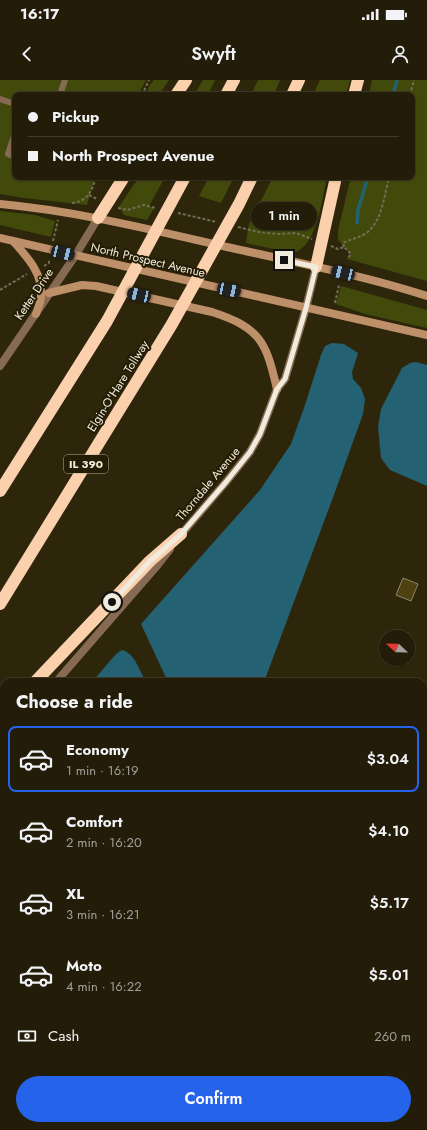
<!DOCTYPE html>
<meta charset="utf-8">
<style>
body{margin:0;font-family:Jost,sans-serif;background:#2e2916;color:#f1f3f6;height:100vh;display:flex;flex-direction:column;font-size:15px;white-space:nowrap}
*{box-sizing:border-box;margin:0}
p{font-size:13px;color:#a2a19c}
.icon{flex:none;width:22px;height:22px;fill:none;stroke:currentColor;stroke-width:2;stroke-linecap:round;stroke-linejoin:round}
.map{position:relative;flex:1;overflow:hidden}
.side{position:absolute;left:0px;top:598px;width:427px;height:452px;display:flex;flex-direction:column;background:#221c08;border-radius:12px 12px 0 0;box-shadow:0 1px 3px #0004,0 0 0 1px #3f3a29}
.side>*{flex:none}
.top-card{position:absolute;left:12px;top:12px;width:403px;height:88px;border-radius:8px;box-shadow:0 1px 3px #0004,0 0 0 1px #3f3a29;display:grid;align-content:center;height:88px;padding:0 16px;background:#221c08}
.needle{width:26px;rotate:292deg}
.fabs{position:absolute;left:379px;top:550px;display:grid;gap:8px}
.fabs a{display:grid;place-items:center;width:36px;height:36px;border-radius:50%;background:#221c08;box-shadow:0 1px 3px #0004,0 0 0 1px #3f3a29;font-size:20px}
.end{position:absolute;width:18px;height:18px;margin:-9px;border:5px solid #f0ebdc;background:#111;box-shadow:0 0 0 2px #111}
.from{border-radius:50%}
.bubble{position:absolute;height:28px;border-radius:14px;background:#221c08;box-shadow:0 1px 3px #0004,0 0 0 1px #3f3a29;font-size:13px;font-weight:600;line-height:28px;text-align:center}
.car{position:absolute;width:12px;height:24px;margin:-12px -6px;border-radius:5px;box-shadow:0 0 3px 1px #0007;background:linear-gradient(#222 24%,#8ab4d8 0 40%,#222 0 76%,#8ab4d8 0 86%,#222 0)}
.top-card b{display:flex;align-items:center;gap:14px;height:38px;font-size:15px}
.top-card b+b{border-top:1px solid #3f3a29}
.top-card i{width:10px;height:10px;background:#f1f3f6}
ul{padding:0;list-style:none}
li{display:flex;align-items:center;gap:12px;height:66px;margin:0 8px 6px;padding:0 8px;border:2px solid transparent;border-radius:8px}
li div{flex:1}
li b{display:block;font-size:15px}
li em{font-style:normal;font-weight:600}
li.current{border-color:#2563eb}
li>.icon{width:36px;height:36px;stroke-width:1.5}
h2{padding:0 16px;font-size:18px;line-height:48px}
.pay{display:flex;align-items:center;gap:10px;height:44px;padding:0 16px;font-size:15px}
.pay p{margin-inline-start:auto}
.cta{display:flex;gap:8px;margin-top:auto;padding:8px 16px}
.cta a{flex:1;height:46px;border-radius:24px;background:#2563eb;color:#fff;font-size:16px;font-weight:600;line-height:46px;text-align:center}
.status{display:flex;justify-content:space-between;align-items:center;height:28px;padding:0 20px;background:#221c08;direction:ltr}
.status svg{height:11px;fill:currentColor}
header{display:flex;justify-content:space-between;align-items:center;height:52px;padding:0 16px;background:#221c08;font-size:18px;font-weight:600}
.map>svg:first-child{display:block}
.green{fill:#424a0b}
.water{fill:#246273}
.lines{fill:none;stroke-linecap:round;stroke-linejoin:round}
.stream{stroke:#246273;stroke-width:3.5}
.building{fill:#4e400f;stroke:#8e8568}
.path{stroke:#756e57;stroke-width:2;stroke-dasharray:3 2;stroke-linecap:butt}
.service{stroke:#876a52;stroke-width:6}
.minor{stroke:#876a52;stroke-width:8}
.tertiary{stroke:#876a52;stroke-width:8}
.secondary{stroke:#be906a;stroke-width:8}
.motorway{stroke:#fbd0ad;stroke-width:12}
.route{stroke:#f0ebdc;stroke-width:5}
.labels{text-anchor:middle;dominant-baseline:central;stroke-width:4;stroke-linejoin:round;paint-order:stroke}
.shield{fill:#241c03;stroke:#b3ad9b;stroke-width:1}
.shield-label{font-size:11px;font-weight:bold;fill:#f0ebdc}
.street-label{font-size:12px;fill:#f0ebdc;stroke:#241c03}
</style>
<div class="status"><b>16:17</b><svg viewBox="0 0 49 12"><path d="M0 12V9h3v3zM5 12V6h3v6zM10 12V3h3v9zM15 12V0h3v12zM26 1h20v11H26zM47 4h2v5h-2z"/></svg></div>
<header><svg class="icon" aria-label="back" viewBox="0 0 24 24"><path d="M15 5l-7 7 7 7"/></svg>Swyft<svg class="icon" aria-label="person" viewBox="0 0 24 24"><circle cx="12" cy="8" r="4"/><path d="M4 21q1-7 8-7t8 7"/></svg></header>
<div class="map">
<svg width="427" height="1050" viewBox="0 0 427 1050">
<rect width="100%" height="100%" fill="#2e260b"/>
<g class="green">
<path d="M0,0H146L138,15H15V97H95L87,125L24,118L0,114Z"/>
<path d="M154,0H169L159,15H146L149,6Z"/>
<path d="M203,0H215L208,15H194Z"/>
<path d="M258,0H280L274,15H251Z"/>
<path d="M320,0H350L346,15H313Z"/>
<path d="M372,0H427V201L347,179L351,174C346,169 343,164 338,160V150L351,97H412V15H369Z"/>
<path d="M139,97H165L149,126L154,128L147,140L124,135L121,129L118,128Z"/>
<path d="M209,97H234L221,123L199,116Z"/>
<path d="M273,97H327C322,118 317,169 292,173L246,163L249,144Z"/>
<path d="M0,131L35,135L55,141L51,157L0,145Z"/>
<path d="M341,206L427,230V248L365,234L336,224Z"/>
<path d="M427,912V978L423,976V923Z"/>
</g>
<g class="water">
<path d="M332,263L344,264L358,273L352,292L353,299L361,308L365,319L363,334L335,412L264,602H168L141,544L260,410L291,364L305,325L321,275L325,266Z"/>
<path d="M416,282L427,285V406L390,390L381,378L378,347L381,329L402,288L410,283Z"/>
<path d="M122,570C135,573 140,592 146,602H92L116,574Z"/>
<path d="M4,712V765L0,773V718Z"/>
</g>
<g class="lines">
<g class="stream">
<path d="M393,15L397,0"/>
<path d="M357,143L358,130L368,97"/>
</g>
</g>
<path class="building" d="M403,498L418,504L411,521L396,515Z"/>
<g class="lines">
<g class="path">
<path d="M142,15L149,0"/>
<path d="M410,15L414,0"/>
<path d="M89,115L97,119"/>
<path d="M72,123C88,121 92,111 96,97"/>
<path d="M118,128L127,130L144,125L156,128"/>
<path d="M178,133L217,142"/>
<path d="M238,147L259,152L277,154L296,153L312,159"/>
<path d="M53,161L58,140"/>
<path d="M331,166L338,169L344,167L351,174L347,179"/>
<path d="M344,167L343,163C349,160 357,158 363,155C382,145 384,116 389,97"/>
<path d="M44,186L49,183V179"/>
<path d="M0,210L27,194"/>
<path d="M335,223L339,205"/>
</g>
<g class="service">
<path d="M60,15L65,0"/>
<path d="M0,19L15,24"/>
<path d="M15,53L8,74L15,77"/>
<path d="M25,1050L28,1046"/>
<path d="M141,1050L144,1046"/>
</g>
<g class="minor">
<path d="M0,828L4,822"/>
<path d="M423,895L427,884"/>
</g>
<g class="tertiary">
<path d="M0,286L75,176L98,138"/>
<path d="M178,458L226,402L250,372L260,354L277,309L285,299L306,228L316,187"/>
<path d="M56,602L156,487L170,469"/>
<path d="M0,667L4,663"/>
<path d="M0,1009L4,1012"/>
<path d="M49,1046L54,1050"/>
</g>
<g class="secondary">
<path d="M0,124C77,131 152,150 227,167C294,182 362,195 427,216"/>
<path d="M0,158L427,255"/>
<path d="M13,161C27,177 43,193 41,216C41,221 38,228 36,234"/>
<path d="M49,213L82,205L96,206L212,232C261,248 266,262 277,309"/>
</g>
<g class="motorway">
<path d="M176,15L186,0"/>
<path d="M226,15L234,0"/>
<path d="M292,15L299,0"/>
<path d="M354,15L358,0"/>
<path d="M98,138L124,97"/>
<path d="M316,187L336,97"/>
<path d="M0,411L107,241L185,97"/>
<path d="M0,524L172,244L239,124L252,97"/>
<path d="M35,602L150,481L181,454"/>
<path d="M0,639L4,635"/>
</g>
</g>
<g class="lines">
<path class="route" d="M112,522L150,481L181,454L226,402L250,372L260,354L277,309L285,299L306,228L316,187L284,180"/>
</g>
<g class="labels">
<rect class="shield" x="64" y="375" width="44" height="18" rx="3"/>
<g class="shield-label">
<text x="86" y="384">IL 390</text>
</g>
<g class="street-label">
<text transform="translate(148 180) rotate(13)">North Prospect Avenue</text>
<text transform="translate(34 214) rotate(-56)">Ketter Drive</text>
<text transform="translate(118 306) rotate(-58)">Elgin-O'Hare Tollway</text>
<text transform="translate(208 404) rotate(-50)">Thorndale Avenue</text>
</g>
</g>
</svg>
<div class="fabs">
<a><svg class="needle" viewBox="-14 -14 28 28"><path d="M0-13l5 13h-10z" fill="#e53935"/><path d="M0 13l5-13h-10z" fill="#a2a19c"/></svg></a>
</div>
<i class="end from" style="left:112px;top:522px"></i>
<i class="end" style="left:284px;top:180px"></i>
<div class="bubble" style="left:251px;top:122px;width:66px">1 min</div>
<i class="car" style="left:63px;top:173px;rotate:104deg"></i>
<i class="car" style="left:343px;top:193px;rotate:284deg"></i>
<i class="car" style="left:229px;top:210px;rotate:102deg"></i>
<i class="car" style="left:139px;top:215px;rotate:283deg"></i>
<div class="top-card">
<b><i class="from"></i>Pickup</b>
<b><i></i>North Prospect Avenue</b>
</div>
<section class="side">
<h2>Choose a ride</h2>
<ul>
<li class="current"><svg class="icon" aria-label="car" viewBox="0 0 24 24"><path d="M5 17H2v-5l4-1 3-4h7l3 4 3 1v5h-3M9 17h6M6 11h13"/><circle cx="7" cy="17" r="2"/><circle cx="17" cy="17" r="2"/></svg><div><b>Economy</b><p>1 min · 16:19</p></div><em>$3.04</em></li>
<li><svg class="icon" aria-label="car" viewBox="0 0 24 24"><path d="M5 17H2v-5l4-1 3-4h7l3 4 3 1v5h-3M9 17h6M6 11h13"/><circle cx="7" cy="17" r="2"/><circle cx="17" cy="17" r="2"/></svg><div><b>Comfort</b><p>2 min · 16:20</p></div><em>$4.10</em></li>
<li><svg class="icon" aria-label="car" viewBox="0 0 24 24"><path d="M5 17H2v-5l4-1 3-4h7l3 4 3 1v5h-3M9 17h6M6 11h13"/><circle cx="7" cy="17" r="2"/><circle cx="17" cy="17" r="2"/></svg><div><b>XL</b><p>3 min · 16:21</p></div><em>$5.17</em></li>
<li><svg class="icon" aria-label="car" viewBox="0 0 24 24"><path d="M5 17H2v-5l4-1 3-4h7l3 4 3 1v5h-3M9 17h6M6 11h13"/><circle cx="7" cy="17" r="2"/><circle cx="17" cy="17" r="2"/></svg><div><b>Moto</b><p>4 min · 16:22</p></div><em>$5.01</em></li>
</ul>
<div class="pay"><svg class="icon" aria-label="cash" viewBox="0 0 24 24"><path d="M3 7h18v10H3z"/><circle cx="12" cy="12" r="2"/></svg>Cash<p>260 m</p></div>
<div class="cta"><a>Confirm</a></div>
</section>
</div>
